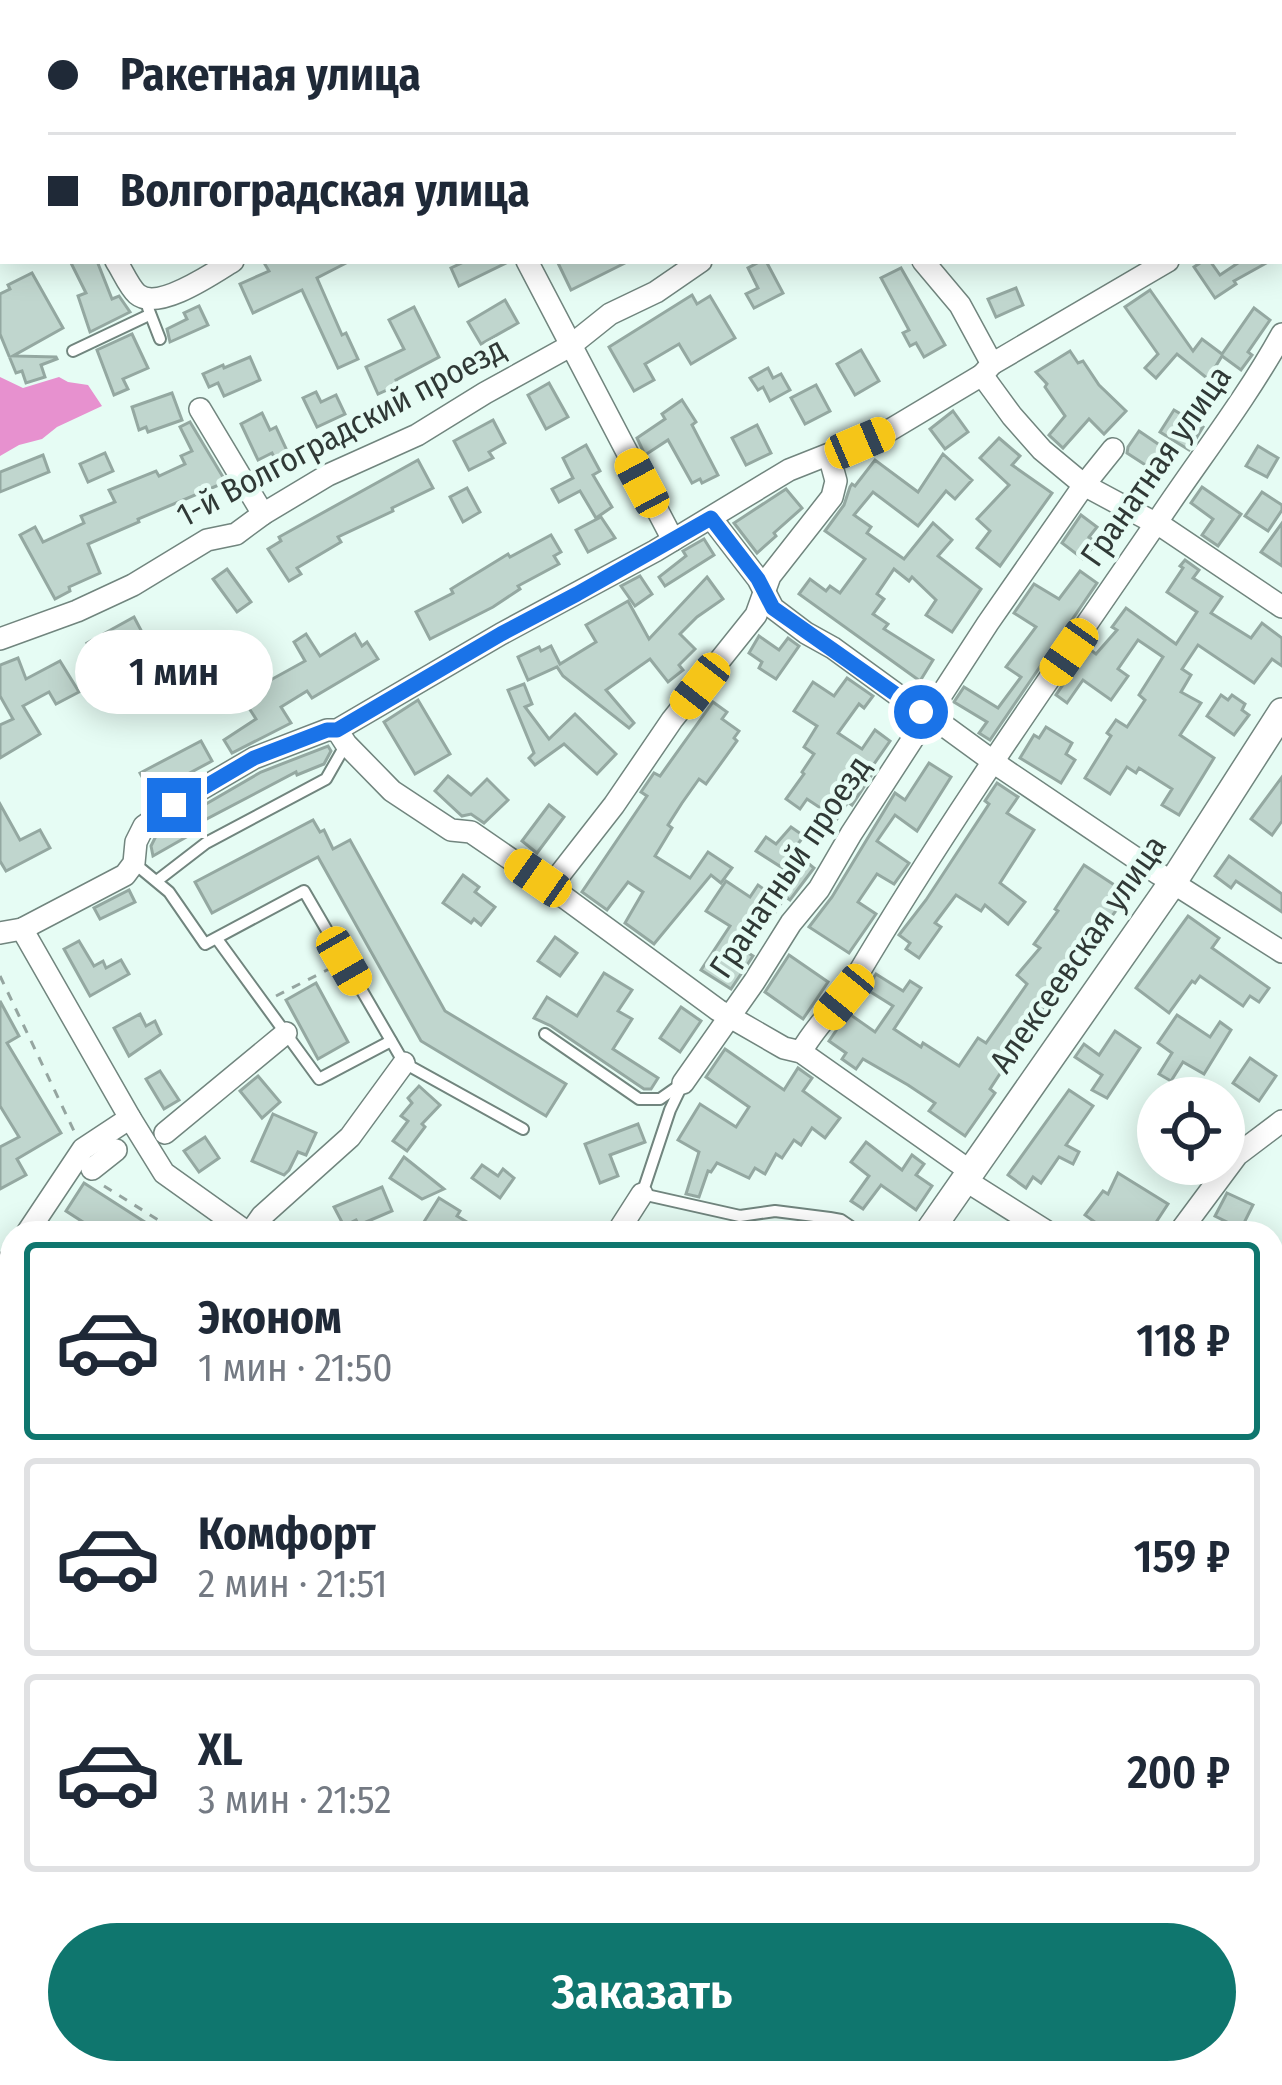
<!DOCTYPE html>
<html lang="ru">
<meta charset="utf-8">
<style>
body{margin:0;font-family:"Fira Sans Condensed",sans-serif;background:#f6f6f7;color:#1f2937;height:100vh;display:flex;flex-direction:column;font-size:45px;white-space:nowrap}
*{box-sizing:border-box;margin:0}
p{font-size:39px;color:#747a83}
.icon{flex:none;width:66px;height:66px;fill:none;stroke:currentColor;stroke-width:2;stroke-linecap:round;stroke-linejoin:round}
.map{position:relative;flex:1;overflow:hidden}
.sheet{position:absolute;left:0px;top:1221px;width:1284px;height:864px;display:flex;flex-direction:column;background:#fff;border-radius:36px 36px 0 0;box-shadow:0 6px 30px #0003}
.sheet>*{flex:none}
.top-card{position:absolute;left:0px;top:0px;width:1284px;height:264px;box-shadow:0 6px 30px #0003;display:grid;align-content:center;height:264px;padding:0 48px;background:#fff}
.tools{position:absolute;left:1137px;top:1077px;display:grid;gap:24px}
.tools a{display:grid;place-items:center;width:108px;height:108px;border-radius:50%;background:#fff;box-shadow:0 6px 30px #0003;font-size:60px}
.end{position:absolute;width:54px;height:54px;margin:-27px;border:15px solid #1a73e8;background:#fff;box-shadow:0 0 0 6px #fff}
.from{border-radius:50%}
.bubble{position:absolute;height:84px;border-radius:42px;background:#fff;box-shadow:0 6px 30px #0003;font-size:39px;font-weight:600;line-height:84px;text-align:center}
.car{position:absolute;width:36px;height:72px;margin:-36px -18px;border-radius:15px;box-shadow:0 0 9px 3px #0007;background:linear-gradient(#f5c518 24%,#345 0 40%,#f5c518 0 76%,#345 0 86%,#f5c518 0)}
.top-card b{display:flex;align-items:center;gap:42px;height:114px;font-size:45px}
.top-card b+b{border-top:3px solid #e0e1e3}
.top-card i{width:30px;height:30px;background:#1f2937}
ul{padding:21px 0 0;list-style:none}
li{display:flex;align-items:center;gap:36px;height:198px;margin:0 24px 18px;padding:0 24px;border:6px solid #e0e1e3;border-radius:12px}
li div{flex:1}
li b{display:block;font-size:45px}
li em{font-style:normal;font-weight:600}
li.selected{border-color:#0f766e}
li>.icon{width:108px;height:108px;stroke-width:1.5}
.primary-button{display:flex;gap:24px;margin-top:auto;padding:24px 48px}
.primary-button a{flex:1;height:138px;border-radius:72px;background:#0f766e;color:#fff;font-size:48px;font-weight:600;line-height:138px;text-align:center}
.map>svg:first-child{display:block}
.forest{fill:#e791cf}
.building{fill:#c0d6ce;stroke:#94a8a1;stroke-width:3}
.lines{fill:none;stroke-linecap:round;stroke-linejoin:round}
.service-casing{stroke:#71857e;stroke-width:14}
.minor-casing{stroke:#71857e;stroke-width:24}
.tertiary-casing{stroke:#71857e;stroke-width:30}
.path{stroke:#95a5a0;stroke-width:3;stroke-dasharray:9 9;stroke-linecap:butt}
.service{stroke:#fff;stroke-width:10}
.minor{stroke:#fff;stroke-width:21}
.tertiary{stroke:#fff;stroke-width:27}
.route{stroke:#1a73e8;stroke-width:15}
.labels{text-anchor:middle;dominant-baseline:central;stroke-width:9;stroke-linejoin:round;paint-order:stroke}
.street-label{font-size:33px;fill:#303936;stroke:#e6fcf4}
</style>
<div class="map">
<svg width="1282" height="2085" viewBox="0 0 1282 2085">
<rect width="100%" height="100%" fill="#e6fcf4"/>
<path class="forest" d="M0,377L23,388L59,377L68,382L88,385L102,406L57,427L42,439L19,445L0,456Z"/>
<g class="building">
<path d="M70,261H97L112,299L119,296L130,312L90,332L78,296L86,293Z"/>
<path d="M263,261H350L317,278L342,335L346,333L358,359L338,368L302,290L253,313L240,284L269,271Z"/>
<path d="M466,261H510L459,286L451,268Z"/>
<path d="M557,261H629L571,290Z"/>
<path d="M761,261H766L783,293L754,308L746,294L758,288L748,268Z"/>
<path d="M1203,261H1210L1220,275L1241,261H1270L1234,281L1236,284L1215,298L1194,267Z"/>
<path d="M901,268L945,345L924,357L916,343L910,346L903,333L909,330L881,278Z"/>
<path d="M32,273L63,328L13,356L56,357L57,359L41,365L45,377L26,383L22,371L16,373L0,334V294L10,289L8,285Z"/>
<path d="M1016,288L1023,305L996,317L988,299Z"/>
<path d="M1150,290L1193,351L1202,339L1222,354L1254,308L1270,320L1248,352L1252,355L1241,370L1222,356L1208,379L1177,354L1156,378L1145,368L1158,354L1125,307Z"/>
<path d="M692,295L697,304L710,296L735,338L691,364L679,344L645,364L654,380L634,391L609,347Z"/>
<path d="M505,300L518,323L481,344L468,322Z"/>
<path d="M199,306L208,325L170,342L167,329L187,319L184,313Z"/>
<path d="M414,307L439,357L396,380L398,385L378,394L366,367L404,349L389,320Z"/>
<path d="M132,334L148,368L123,379L128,389L114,395L97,350Z"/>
<path d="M861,350L879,381L855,395L837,364Z"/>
<path d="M1070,351L1078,363L1083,361L1099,385L1126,411L1104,434L1089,419L1063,448L1049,435L1065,416L1045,387L1047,384L1036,372Z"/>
<path d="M250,357L260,380L224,396L218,383L209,387L203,374L223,365L224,368Z"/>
<path d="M768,368L773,378L781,374L790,390L770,401L763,387L758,390L750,378Z"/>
<path d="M549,383L568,417L546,429L528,395Z"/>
<path d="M816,385L830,411L805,424L791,398Z"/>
<path d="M316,392L321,402L336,395L345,414L317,427L303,398Z"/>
<path d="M172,393L182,420L148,432L146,427L139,430L132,407Z"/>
<path d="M682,400L696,422L692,425L718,475L702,483L700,479L692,483L668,440L645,455L637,438L665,419L662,414Z"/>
<path d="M1174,410L1203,427L1189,450L1160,432Z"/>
<path d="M953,411L968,432L945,449L930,429Z"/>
<path d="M262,413L270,430L276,427L289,455L276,461L272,453L258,460L241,424Z"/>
<path d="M493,420L505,443L489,452L493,458L469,470L454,441Z"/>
<path d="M190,422L226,482L138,519L139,522L88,544L100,573L69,587L70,591L55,599L20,535L35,527L43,542L84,523L81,516L115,502L109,490L156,471L159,476L185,464L181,456L192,451L180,427Z"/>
<path d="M757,425L771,453L746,465L732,438Z"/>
<path d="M1139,431L1164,448L1150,468L1127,453L1128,447Z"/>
<path d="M999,438L1020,456L1012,465L1052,493L1000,566L977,548L990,531L977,519L1009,485L980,458Z"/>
<path d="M586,445L600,471L593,475L612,507L596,518L580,491L559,502L552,489L573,478L563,458Z"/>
<path d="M1258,446L1278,458L1267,477L1246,466Z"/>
<path d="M105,453L113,471L88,482L80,464Z"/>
<path d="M943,454L972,480L955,499L946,491L918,526L873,492L854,515L871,527L867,533L904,559L933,523L952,540L938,556L981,589L952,632L926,615L936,600L912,577L909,581L894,569L877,594L884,599L873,614L888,624L884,629L933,660L920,681L799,594L810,579L826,591L830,586L840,593L865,559L825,531L844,505L850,487L852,484L855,486L875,460L918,492Z"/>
<path d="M43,455L49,472L0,492V472Z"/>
<path d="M418,460L433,488L392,508L393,511L338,537L341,542L297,568L301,574L289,581L268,549L281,541L279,537Z"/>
<path d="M1202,487L1241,514L1218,546L1202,535L1213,519L1191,503Z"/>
<path d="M467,488L480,512L463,522L450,497Z"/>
<path d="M786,489L802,508L774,533L776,536L757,553L734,523Z"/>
<path d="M1262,492L1282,505V510L1268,531L1245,516Z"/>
<path d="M1081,515L1097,527L1089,537L1096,543L1083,559L1062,543Z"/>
<path d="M601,517L615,538L588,552L576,530Z"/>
<path d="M1282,523V566L1261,552Z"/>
<path d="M551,535L561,552L554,556L559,564L518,586L520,589L493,607L430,639L416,612L453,593L451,589L508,554L510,557Z"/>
<path d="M704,539L714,555L665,586L659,577L686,556L683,551Z"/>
<path d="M1185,560L1199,570L1193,578L1222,597L1211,613L1251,638L1262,623L1282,638V666L1272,659L1254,683L1198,645L1182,669L1191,675L1181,692L1201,703L1180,735L1214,758L1179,815L1162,805L1172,789L1139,768L1136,773L1127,767L1110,794L1085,778L1111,736L1107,733L1116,720L1127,727L1145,700L1139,695L1163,657L1138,640L1118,669L1128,676L1111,700L1083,680L1067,703L1056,695L1088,648L1096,654L1117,630L1112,627L1126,608L1176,644L1197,612L1167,592L1183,568L1180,566Z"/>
<path d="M227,569L251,602L237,612L213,579Z"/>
<path d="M1080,571L1097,583L990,740L979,733L987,722L954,702L964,687L998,708L1021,677L1006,667L1036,627L1014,613L1034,584L1059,599Z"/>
<path d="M640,576L652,594L635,606L621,586Z"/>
<path d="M707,577L723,599L697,617L680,634L695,649L679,665L683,670L668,682L650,659L606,690L634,723L629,728L563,676L557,667L528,680L518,657L539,647L541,651L551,646L560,664L596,642L586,625L628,601L649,639Z"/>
<path d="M134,617L152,651L105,675L87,643Z"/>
<path d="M306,634L320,656L355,634L362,646L367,642L378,659L312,698L307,691L281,707L291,723L232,753L224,740L256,719L247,705L261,696L256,688L305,661L294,642Z"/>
<path d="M759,636L779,650L788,638L799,646L776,679L759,668L762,662L749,653Z"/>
<path d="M190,649L208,677L189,688L185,682L179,686L165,664Z"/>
<path d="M18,658L26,679L60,661L79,692L56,704L49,692L23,706L40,734L0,758V725L13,719L0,696V665Z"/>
<path d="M847,678L873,696L864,708L859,704L838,733L862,749L875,730L890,741L867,774L871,776L852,805L848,802L837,819L807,799L800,809L786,799L804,774L802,772L814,754L804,747L817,726L794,711L813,682L834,696Z"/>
<path d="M524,684L532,704L525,707L549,739L575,714L616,754L597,774L564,744L535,765L529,758L534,753L508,690Z"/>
<path d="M1221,695L1228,700L1232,695L1245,704L1242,710L1249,715L1234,735L1207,716Z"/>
<path d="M418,700L450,754L415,774L384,722Z"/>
<path d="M713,702L727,712L722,719L739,731L734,738L737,741L706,784L699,779L682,803L668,825L672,828L655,856L690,878L708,852L732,868L721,883L711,875L654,944L625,923L643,892L628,882L607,910L582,892L647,796L641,792L654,773L660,776Z"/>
<path d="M1046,727L1072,743L1066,754L1075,760L1061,783L1020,758L1034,735L1039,738Z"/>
<path d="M201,741L212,761L188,774L190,778L174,788L171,782L151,793L140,773Z"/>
<path d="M328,746L331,751L324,764L297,775L296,772L203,821L204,823L194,829L195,832L153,856L151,846L156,836L187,815L261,772Z"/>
<path d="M929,763L951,777L917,831L895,815L877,841L909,863L894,884L877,874L858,902L876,914L849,953L809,927L832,897L895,793L905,800Z"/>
<path d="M448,776L471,795L487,779L508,800L484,823L471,814L462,816L435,791Z"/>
<path d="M1282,777V821L1272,835L1251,819Z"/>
<path d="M997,783L1018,797L1007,813L1034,830L1000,883L1025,902L1008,924L985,905L981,911L956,895L935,923L941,927L919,958L906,949L910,943L899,935L926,900L989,804L985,801Z"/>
<path d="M0,804L20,840L40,830L50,848L6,871L0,861Z"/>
<path d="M549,805L564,817L537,853L522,841Z"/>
<path d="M313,820L320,832L324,830L333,849L350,840L445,1011L566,1084L546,1116L421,1041L318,857L212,913L195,882Z"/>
<path d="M791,827L804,836L797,845L803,849L799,856L814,868L790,900L783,895L795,876L756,851L766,837L776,844Z"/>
<path d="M1229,856L1282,894V912L1236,881L1231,888L1215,876Z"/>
<path d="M1084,865L1128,894L1097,937L1088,931L1055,976L1064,984L1032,1025L990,1089L995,1093L965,1136L929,1111L935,1103L908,1085L863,1059L856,1069L842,1059L846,1053L829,1041L848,1013L875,1032L893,1006L866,989L876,974L903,991L910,981L921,988L894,1029L921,1047L923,1043L959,1066L978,1038L986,1043L1027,984L1017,975L1040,948L1034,944L1058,911L1055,909Z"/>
<path d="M463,875L479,887L475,892L495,907L481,925L474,919L471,923L443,903Z"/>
<path d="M726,881L750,897L758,885L782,902L769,922L757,914L736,945L753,956L731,989L701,970L730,926L706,911Z"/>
<path d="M129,890L135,902L100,919L94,908Z"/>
<path d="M1188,916L1219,938L1212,948L1269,988L1259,1002L1250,996L1243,1006L1200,976L1195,983L1192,981L1169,1013L1136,988Z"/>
<path d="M555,937L577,953L560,976L538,961Z"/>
<path d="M79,941L94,966L103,961L106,968L121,960L129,974L90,996L64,949Z"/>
<path d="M789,955L828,982L803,1019L765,992Z"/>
<path d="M604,973L632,990L618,1011L632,1019L613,1049L658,1078L651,1089H644L551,1026L534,1018L547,997L577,1016Z"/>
<path d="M316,983L348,1042L318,1059L286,1000Z"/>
<path d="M0,1001L19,1036L7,1043L61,1133L17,1159L26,1175L0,1189V1147L19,1137L0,1106Z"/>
<path d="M681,1007L701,1021L680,1052L660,1038Z"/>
<path d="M140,1014L146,1026L155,1021L161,1034L129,1056L114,1028Z"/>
<path d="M1177,1015L1210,1037L1220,1022L1231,1030L1204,1074L1183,1062L1171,1081L1159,1074L1172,1053L1158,1043Z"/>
<path d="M1115,1031L1140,1048L1107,1098L1092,1090L1102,1075L1075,1057L1084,1044L1099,1055Z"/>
<path d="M725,1049L784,1090L798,1068L812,1078L803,1091L840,1118L825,1138L812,1128L801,1145L794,1140L782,1158L776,1154L765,1174L755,1168L749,1178L717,1163L711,1172L708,1171L699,1197L686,1194L699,1152L678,1140L700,1104L736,1127L749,1107L706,1077Z"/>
<path d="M1250,1058L1276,1076L1259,1101L1233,1083Z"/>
<path d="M160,1071L179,1100L164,1109L146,1079Z"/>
<path d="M258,1076L280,1102L262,1118L240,1091Z"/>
<path d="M419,1086L440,1105L422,1124L425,1127L407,1151L393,1141L408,1121L401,1116L412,1103L408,1098Z"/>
<path d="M1069,1090L1093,1106L1066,1145L1079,1152L1073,1164L1059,1157L1041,1183L1033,1177L1026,1188L1008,1175Z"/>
<path d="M273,1114L316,1133L306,1155L298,1152L289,1170L284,1175L252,1161Z"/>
<path d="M638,1124L645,1142L610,1155L618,1176L600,1183L585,1144Z"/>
<path d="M205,1137L219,1158L199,1172L184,1151Z"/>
<path d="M866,1142L902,1170L912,1155L924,1164L916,1175L932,1186L916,1210L881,1185L863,1209L851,1201L869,1176L851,1162Z"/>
<path d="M404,1157L444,1189L422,1199L390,1178Z"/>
<path d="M482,1165L498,1176L503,1169L514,1178L500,1198L472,1178Z"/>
<path d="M1118,1173L1168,1204L1149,1233H1110L1085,1215L1103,1191L1108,1194Z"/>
<path d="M84,1183L162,1233H100L66,1211Z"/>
<path d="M382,1187L392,1211L359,1225L356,1220L344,1226L334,1207Z"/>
<path d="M1227,1193L1253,1205L1241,1229L1215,1216Z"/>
<path d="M439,1198L460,1211L457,1216L485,1233H417Z"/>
</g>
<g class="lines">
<g class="service-casing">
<g id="service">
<path d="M148,308L160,339"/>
<path d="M73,351L149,315"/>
<path d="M134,863L169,892L205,944L304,891L404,1063L523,1129"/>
<path d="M158,880L206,843L326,779L346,744"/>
<path d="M217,939L319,1079L391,1041"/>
<path d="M545,1034L639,1099H660L680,1085"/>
<path d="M683,1083L670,1110L642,1194L740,1216L775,1211L830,1218L841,1220L860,1233"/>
<path d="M0,1633L12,1642"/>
<path d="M0,1740L12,1752"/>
<path d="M1272,1910L1282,1914"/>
<path d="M0,1943L3,1950L2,2018L12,2045"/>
<path d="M1272,2014L1282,2021"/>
<path d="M32,2073L49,2085"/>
<path d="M226,2073L245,2085"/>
<path d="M915,2073L916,2085"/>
<path d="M1213,2073L1214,2085"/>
<path d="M175,2085L183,2073"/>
<path d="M1145,2085L1152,2073"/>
</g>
</g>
<g class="minor-casing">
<g id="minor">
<path d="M362,0L364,3"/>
<path d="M771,0L773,3"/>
<path d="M230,3L235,0"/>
<path d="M676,3L681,0"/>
<path d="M1118,3L1123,0"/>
<path d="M0,53L3,57"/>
<path d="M1281,179L1282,178"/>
<path d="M116,261C122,270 129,287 137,294C158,312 215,272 233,261"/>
<path d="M527,261L673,540"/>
<path d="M923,261L960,305L992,364"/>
<path d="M982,375L1012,416L1042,450L1084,485L1166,529L1282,607"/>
<path d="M200,409L263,514"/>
<path d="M711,518L758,579L773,608L806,633L833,648L921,712L939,722L1002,768L1159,874L1282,952"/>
<path d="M0,639L77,611L133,585L207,540L236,534L263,514L328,475L417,435L485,393L570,346L610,314L656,292L701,261"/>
<path d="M337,730L346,744L392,791L451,830L471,832L538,878L718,1010L784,1048L801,1052L970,1171"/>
<path d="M550,887L614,805L672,720L756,615L770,576L832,497L836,481L829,455"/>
<path d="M22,929L130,1118L164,1173L248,1233"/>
<path d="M0,933L22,929L125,875L134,863L136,842L144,826L174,805L254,758L327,730H337L501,634L655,551L789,470L890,430L982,375L992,364L1168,261"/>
<path d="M801,1052C815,1026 839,1005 855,979C949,820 1057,668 1161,516C1202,455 1246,399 1282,334"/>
<path d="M683,1083L754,982L791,923L819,889L851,834L988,623L1084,485L1113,449"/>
<path d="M165,1133L286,1033"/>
<path d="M92,1169L116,1150"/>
<path d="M965,1180L1049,1233"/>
<path d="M27,1233L83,1149L130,1118"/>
<path d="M250,1233L262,1216L350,1137L404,1063"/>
<path d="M617,1233L642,1194"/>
<path d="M1179,1233L1237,1155L1282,1121"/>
<path d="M0,1274L12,1256"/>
<path d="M1272,1312L1282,1314"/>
<path d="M1272,1486L1282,1483"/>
<path d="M1272,1673L1282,1669"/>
<path d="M1029,2073L1031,2085"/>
</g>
</g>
<g class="tertiary-casing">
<g id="tertiary">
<path d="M928,1233L1173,882L1282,712"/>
<path d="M385,2085L392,2073"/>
</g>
</g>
<g class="path">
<path d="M0,976L74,1131"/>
<path d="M276,996L331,968"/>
<path d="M104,1186L179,1233"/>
<path d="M0,1421L12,1416"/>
</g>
<use href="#service" class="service"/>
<use href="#minor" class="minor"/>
<use href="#tertiary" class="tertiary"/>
</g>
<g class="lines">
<path class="route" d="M174,805L254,758L327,730H337L501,634L577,594L711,518L758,579L773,608L921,712"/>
</g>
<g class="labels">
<g class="street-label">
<text transform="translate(341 432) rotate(-28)">1-й Волгоградский проезд</text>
<text transform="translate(1156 466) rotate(-55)">Гранатная улица</text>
<text transform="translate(790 867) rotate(-56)">Гранатный проезд</text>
<text transform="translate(1078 954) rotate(-55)">Алексеевская улица</text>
</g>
</g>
</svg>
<div class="tools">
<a><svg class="icon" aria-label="locate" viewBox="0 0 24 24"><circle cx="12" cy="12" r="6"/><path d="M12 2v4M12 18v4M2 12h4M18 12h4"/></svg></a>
</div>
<i class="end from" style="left:921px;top:712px"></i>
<i class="end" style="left:174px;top:805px"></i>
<div class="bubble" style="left:75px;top:630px;width:198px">1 мин</div>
<i class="car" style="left:860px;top:443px;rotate:67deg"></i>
<i class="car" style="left:642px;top:483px;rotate:332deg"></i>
<i class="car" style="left:1069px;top:652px;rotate:215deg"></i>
<i class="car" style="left:700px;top:686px;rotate:218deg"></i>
<i class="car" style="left:538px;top:878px;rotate:305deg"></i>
<i class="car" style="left:344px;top:961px;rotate:150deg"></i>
<i class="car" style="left:844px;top:997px;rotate:219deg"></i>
<div class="top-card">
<b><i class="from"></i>Ракетная улица</b>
<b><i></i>Волгоградская улица</b>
</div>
<section class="sheet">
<ul>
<li class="selected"><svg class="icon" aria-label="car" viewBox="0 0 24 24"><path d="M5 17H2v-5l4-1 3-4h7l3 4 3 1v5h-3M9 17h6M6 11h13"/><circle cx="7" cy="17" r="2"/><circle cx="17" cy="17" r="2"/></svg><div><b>Эконом</b><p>1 мин · 21:50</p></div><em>118 ₽</em></li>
<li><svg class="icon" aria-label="car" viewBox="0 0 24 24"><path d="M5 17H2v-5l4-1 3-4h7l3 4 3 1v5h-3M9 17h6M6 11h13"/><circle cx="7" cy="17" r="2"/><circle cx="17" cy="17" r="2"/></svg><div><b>Комфорт</b><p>2 мин · 21:51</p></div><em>159 ₽</em></li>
<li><svg class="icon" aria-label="car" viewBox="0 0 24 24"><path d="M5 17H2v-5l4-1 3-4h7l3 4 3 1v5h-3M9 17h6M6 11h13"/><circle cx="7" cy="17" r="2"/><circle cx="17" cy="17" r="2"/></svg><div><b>XL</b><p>3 мин · 21:52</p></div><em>200 ₽</em></li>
</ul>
<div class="primary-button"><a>Заказать</a></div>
</section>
</div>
